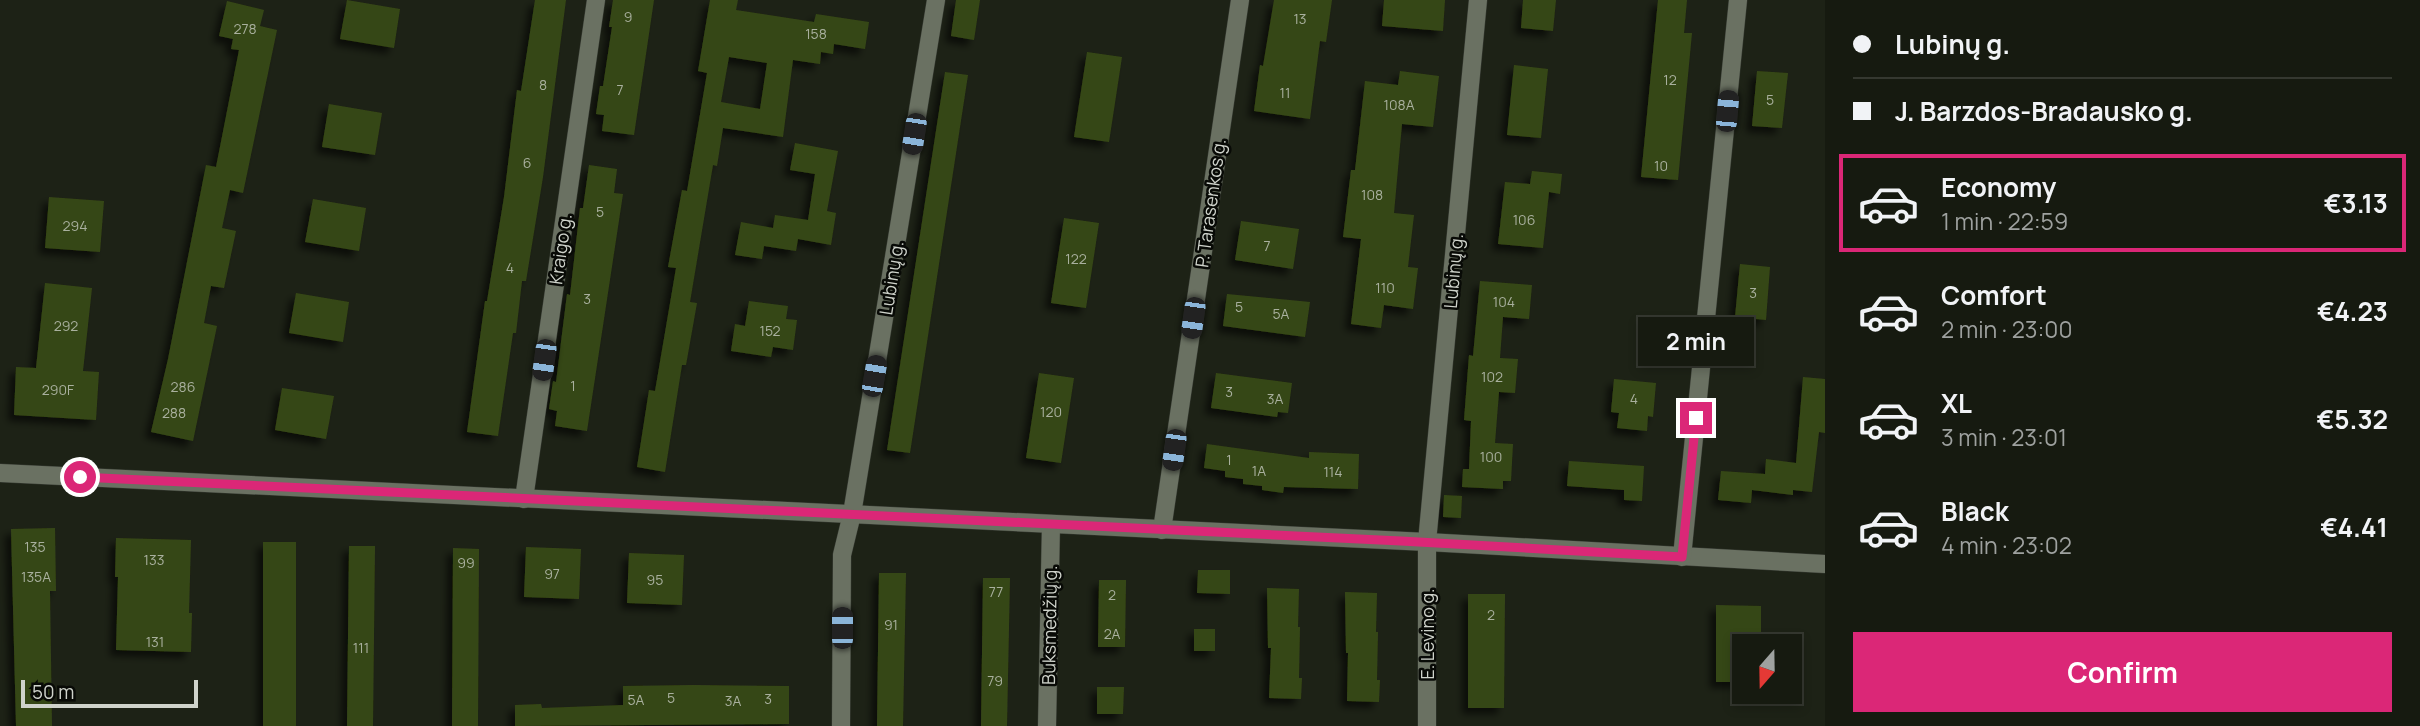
<!DOCTYPE html>
<meta charset="utf-8">
<style>
body{margin:0;font-family:Manrope,sans-serif;background:#1f2319;color:#f1f3f6;height:100vh;display:flex;flex-direction:column;font-size:26px;white-space:nowrap}
*{box-sizing:border-box;margin:0}
p{font-size:23px;color:#9ea19f}
.icon{flex:none;width:38px;height:38px;fill:none;stroke:currentColor;stroke-width:2;stroke-linecap:round;stroke-linejoin:round}
.map{position:relative;flex:1;overflow:hidden}
.drawer{display:flex;flex-direction:column;background:#161a10;width:595px}
.drawer>*{flex:none}
.top-card{display:grid;align-content:center;height:154px;padding:0 28px;background:#161a10}
.needle{width:46px;rotate:200deg}
.controls{position:absolute;left:1732px;top:634px;display:grid;gap:14px}
.controls a{display:grid;place-items:center;width:70px;height:70px;border-radius:0px;background:#161a10;box-shadow:0 4px 10px #0003,0 0 0 2px #353830;font-size:35px}
.scale{position:absolute;left:21px;bottom:18px;width:177px;box-sizing:border-box;padding-left:7px;border:4px solid #cfd3cb;border-top:0;font-size:19px;line-height:24px;white-space:nowrap;color:#cfd3cb;-webkit-text-stroke:5px #080a06;paint-order:stroke}
.end{position:absolute;width:32px;height:32px;margin:-16px;border:9px solid #db2777;background:#fff;box-shadow:0 0 0 4px #fff}
.from{border-radius:50%}
.bubble{position:absolute;height:49px;border-radius:0px;background:#161a10;box-shadow:0 4px 10px #0003,0 0 0 2px #353830;font-size:23px;font-weight:700;line-height:49px;text-align:center}
.car{position:absolute;width:21px;height:42px;margin:-21px -10px;border-radius:9px;box-shadow:0 0 5px 2px #0007;background:linear-gradient(#222 24%,#8ab4d8 0 40%,#222 0 76%,#8ab4d8 0 86%,#222 0)}
.top-card b{display:flex;align-items:center;gap:24px;height:66px;font-size:26px}
.top-card b+b{border-top:2px solid #353830}
.top-card i{width:18px;height:18px;background:#f1f3f6}
ul{padding:0;list-style:none}
li{display:flex;align-items:center;gap:21px;height:98px;margin:0 14px 10px;padding:0 14px;border:4px solid transparent;border-radius:0px}
li div{flex:1}
li b{display:block;font-size:26px}
li em{font-style:normal;font-weight:700}
li.active{border-color:#db2777}
li>.icon{width:63px;height:63px;stroke-width:1.5}
.cta{display:flex;gap:14px;margin-top:auto;padding:14px 28px}
.cta a{flex:1;height:80px;border-radius:0px;background:#db2777;color:#fff;font-size:28px;font-weight:700;line-height:80px;text-align:center}
main{display:flex;flex:1;min-height:0}
.map>svg:first-child{display:block}
.building{fill:#364715;fill-rule:evenodd;filter:url(#shadow)}
.lines{fill:none;stroke-linecap:round;stroke-linejoin:round}
.minor-casing{stroke:#373b33;stroke-width:19}
.minor{stroke:#6a7162;stroke-width:18}
.route{stroke:#db2777;stroke-width:9}
.labels{text-anchor:middle;dominant-baseline:central;stroke-width:5;stroke-linejoin:round;paint-order:stroke}
.number-label{font-size:14px;fill:#a9b09e}
.street-label{font-size:18px;fill:#cfd3cb;stroke:#080a06}
</style>
<main>
<div class="map">
<svg width="1825" height="726" viewBox="0 0 1825 726">
<defs>
<filter id="shadow"><feDropShadow dx="-6" dy="6" stdDeviation="3.5" flood-color="#0009"/></filter>
</defs>
<rect width="100%" height="100%" fill="#1d2216"/>
<g class="building">
<path d="M347,0L400,9L394,48L340,39Z"/>
<path d="M535,0H566L543,177L526,281H522L516,333H513L498,436L467,432L485,301H487L504,197L517,90L521,91Z"/>
<path d="M613,0H654L634,135L602,131L604,115L596,114L600,86H603L612,27H609Z"/>
<path d="M710,0H738L736,10L814,22L816,14L869,22L865,49L834,44L833,54L821,52L820,64L793,60L783,137L723,128L717,166L713,165L690,302L697,303L686,365H682L665,472L637,467L649,390L655,391L676,268L668,267L682,190L687,191L707,73L698,71ZM729,57L767,63L760,109L721,102Z"/>
<path d="M956,0H980L974,40L951,36Z"/>
<path d="M1274,0H1332L1326,42L1320,41L1310,119L1254,111L1260,65L1263,66Z"/>
<path d="M1384,0H1445L1443,31L1382,26Z"/>
<path d="M1523,0H1556L1553,31L1521,28Z"/>
<path d="M1658,0H1687L1684,33H1692L1678,180L1641,177Z"/>
<path d="M227,1L264,10L260,26L277,30L243,193L230,190L222,228L236,231L224,288L211,286L204,323L217,326L193,441L151,432L168,359L206,165L216,167L239,50L231,49L233,39L219,36Z"/>
<path d="M1087,52L1122,57L1109,142L1074,137Z"/>
<path d="M1514,65L1548,69L1541,138L1507,135Z"/>
<path d="M1400,71L1439,76L1433,127L1402,124L1394,213L1414,215L1408,267L1418,268L1413,309L1384,305L1381,328L1351,324L1361,239L1343,237L1351,170H1355L1365,81L1398,85Z"/>
<path d="M1757,71L1788,73L1782,128L1752,126Z"/>
<path d="M945,72L968,75L910,453L887,450Z"/>
<path d="M329,104L382,113L375,155L322,147Z"/>
<path d="M795,143L838,151L827,211L836,213L831,245L798,239L796,251L764,246L762,259L735,255L741,222L773,228L775,215L808,220L815,174L790,170Z"/>
<path d="M589,165L617,169L614,193L623,194L587,431L555,426L557,411L549,409L553,381L556,382L567,294L570,295L580,208H583Z"/>
<path d="M1532,171L1562,174L1560,194L1549,192L1543,248L1498,244L1505,182L1530,184Z"/>
<path d="M49,197L104,201L100,252L45,248Z"/>
<path d="M313,199L366,208L359,251L305,242Z"/>
<path d="M1064,218L1099,223L1086,308L1051,303Z"/>
<path d="M1241,221L1299,229L1293,269L1235,260Z"/>
<path d="M1740,264L1770,267L1766,320L1735,317Z"/>
<path d="M1480,281L1532,285L1529,319L1503,317L1500,358L1518,359L1515,393L1499,392L1495,443L1513,444L1511,481H1503V489L1462,487L1463,469H1469L1471,421L1464,420L1469,355L1473,356Z"/>
<path d="M45,283L92,288L83,371L99,372L96,420L14,415L16,367L36,368Z"/>
<path d="M296,293L349,302L343,342L289,333Z"/>
<path d="M1227,294L1310,302L1305,337L1223,326Z"/>
<path d="M749,301L788,306L786,319L797,320L793,350L773,347L771,357L731,351L735,324L745,326Z"/>
<path d="M1039,373L1074,378L1061,463L1026,458Z"/>
<path d="M1216,373L1292,383L1288,413L1278,412L1277,417L1211,408Z"/>
<path d="M1803,377L1825,379V433L1819,432L1812,492L1793,490V495L1752,490L1751,503L1718,500L1721,471L1765,474L1766,459L1796,463Z"/>
<path d="M1614,379L1656,383L1653,417L1648,416L1647,431L1617,428L1619,413L1611,412Z"/>
<path d="M282,388L334,396L326,439L275,430Z"/>
<path d="M1207,444L1309,458V452L1359,454L1358,489L1284,487L1283,493L1262,490V486L1243,484V479L1225,477V471L1204,468Z"/>
<path d="M1569,461L1644,466L1642,501L1624,500V490L1567,486Z"/>
<path d="M1444,495L1462,496L1461,518L1443,517Z"/>
<path d="M55,528L56,591H50L52,726H16L11,529Z"/>
<path d="M116,538L191,540L189,613H192L191,652L116,650L118,577H115Z"/>
<rect x="263" y="542" width="33" height="184"/>
<path d="M349,546H375L373,726H347Z"/>
<path d="M526,547L581,549L579,599L524,597Z"/>
<path d="M453,548L479,549L478,726H452Z"/>
<path d="M629,553L684,555L682,605L627,603Z"/>
<path d="M1198,570H1230V594L1197,593Z"/>
<path d="M879,573H906L903,726H877Z"/>
<path d="M983,578H1010L1007,726H981Z"/>
<path d="M1099,580H1126L1125,647H1098Z"/>
<path d="M1267,588L1299,589L1298,627H1300L1299,678H1302L1301,699L1269,698L1271,648H1268Z"/>
<path d="M1345,592L1377,593L1376,632H1378L1377,680H1380L1379,702L1347,701L1348,653H1346Z"/>
<path d="M1468,594H1505L1504,708H1468Z"/>
<path d="M1716,605L1761,606V646H1745V682H1716Z"/>
<rect x="1194" y="629" width="21" height="22"/>
<path d="M693,685L789,686V724L515,726V705L541,704L542,708L623,705V686Z"/>
<path d="M1097,687H1124L1123,714H1097Z"/>
</g>
<g class="lines">
<g class="minor-casing">
<g id="minor">
<path d="M0,473L1427,542L1825,564"/>
<path d="M524,499L596,0"/>
<path d="M1162,530L1240,0"/>
<path d="M1682,557L1738,0"/>
<path d="M841,726L842,555L852,514L936,0"/>
<path d="M1047,726L1051,524"/>
<path d="M1427,726V542L1478,0"/>
</g>
</g>
<use href="#minor" class="minor"/>
</g>
<g class="lines">
<path class="route" d="M80,477L1401,541L1682,557L1696,418"/>
</g>
<g class="labels">
<g class="number-label">
<text x="628" y="16">9</text>
<text x="1300" y="18">13</text>
<text x="245" y="28">278</text>
<text x="816" y="33">158</text>
<text x="1670" y="79">12</text>
<text x="543" y="84">8</text>
<text x="620" y="89">7</text>
<text x="1285" y="92">11</text>
<text x="1770" y="99">5</text>
<text x="1399" y="104">108A</text>
<text x="527" y="162">6</text>
<text x="1661" y="165">10</text>
<text x="1372" y="194">108</text>
<text x="600" y="211">5</text>
<text x="1524" y="219">106</text>
<text x="75" y="225">294</text>
<text x="1267" y="245">7</text>
<text x="1076" y="258">122</text>
<text x="510" y="267">4</text>
<text x="1385" y="287">110</text>
<text x="1753" y="292">3</text>
<text x="587" y="298">3</text>
<text x="1504" y="301">104</text>
<text x="1239" y="306">5</text>
<text x="1281" y="313">5A</text>
<text x="66" y="325">292</text>
<text x="770" y="330">152</text>
<text x="1492" y="376">102</text>
<text x="573" y="385">1</text>
<text x="183" y="386">286</text>
<text x="58" y="389">290F</text>
<text x="1229" y="391">3</text>
<text x="1275" y="398">3A</text>
<text x="1634" y="398">4</text>
<text x="1051" y="411">120</text>
<text x="174" y="412">288</text>
<text x="1491" y="456">100</text>
<text x="1229" y="459">1</text>
<text x="1259" y="470">1A</text>
<text x="1333" y="471">114</text>
<text x="35" y="546">135</text>
<text x="154" y="559">133</text>
<text x="466" y="562">99</text>
<text x="552" y="573">97</text>
<text x="36" y="576">135A</text>
<text x="655" y="579">95</text>
<text x="996" y="591">77</text>
<text x="1112" y="594">2</text>
<text x="1491" y="614">2</text>
<text x="891" y="624">91</text>
<text x="1112" y="633">2A</text>
<text x="155" y="641">131</text>
<text x="361" y="647">111</text>
<text x="995" y="680">79</text>
<text x="671" y="697">5</text>
<text x="768" y="698">3</text>
<text x="636" y="699">5A</text>
<text x="733" y="700">3A</text>
</g>
<g class="street-label">
<text transform="translate(1210 203) rotate(-82)">P. Tarasenkos g.</text>
<text transform="translate(560 249) rotate(-82)">Kraigo g.</text>
<text transform="translate(1453 271) rotate(-85)">Lubinų g.</text>
<text transform="translate(891 278) rotate(-81)">Lubinų g.</text>
<text transform="translate(1049 625) rotate(-89)">Buksmedžių g.</text>
<text transform="translate(1427 634) rotate(-90)">E. Levino g.</text>
</g>
</g>
</svg>
<div class="controls">
<a><svg class="needle" viewBox="-14 -14 28 28"><path d="M0-13l5 13h-10z" fill="#e53935"/><path d="M0 13l5-13h-10z" fill="#9ea19f"/></svg></a>
</div>
<div class="scale">50 m</div>
<i class="end from" style="left:80px;top:477px"></i>
<i class="end" style="left:1696px;top:418px"></i>
<div class="bubble" style="left:1638px;top:317px;width:116px">2 min</div>
<i class="car" style="left:1727px;top:111px;rotate:5deg"></i>
<i class="car" style="left:914px;top:134px;rotate:189deg"></i>
<i class="car" style="left:1193px;top:318px;rotate:188deg"></i>
<i class="car" style="left:544px;top:360px;rotate:188deg"></i>
<i class="car" style="left:874px;top:376px;rotate:10deg"></i>
<i class="car" style="left:1174px;top:450px;rotate:188deg"></i>
<i class="car" style="left:842px;top:628px;rotate:0deg"></i>
</div>
<section class="drawer">
<div class="top-card">
<b><i class="from"></i>Lubinų g.</b>
<b><i></i>J. Barzdos-Bradausko g.</b>
</div>
<ul>
<li class="active"><svg class="icon" aria-label="car" viewBox="0 0 24 24"><path d="M5 17H2v-5l4-1 3-4h7l3 4 3 1v5h-3M9 17h6M6 11h13"/><circle cx="7" cy="17" r="2"/><circle cx="17" cy="17" r="2"/></svg><div><b>Economy</b><p>1 min · 22:59</p></div><em>€3.13</em></li>
<li><svg class="icon" aria-label="car" viewBox="0 0 24 24"><path d="M5 17H2v-5l4-1 3-4h7l3 4 3 1v5h-3M9 17h6M6 11h13"/><circle cx="7" cy="17" r="2"/><circle cx="17" cy="17" r="2"/></svg><div><b>Comfort</b><p>2 min · 23:00</p></div><em>€4.23</em></li>
<li><svg class="icon" aria-label="car" viewBox="0 0 24 24"><path d="M5 17H2v-5l4-1 3-4h7l3 4 3 1v5h-3M9 17h6M6 11h13"/><circle cx="7" cy="17" r="2"/><circle cx="17" cy="17" r="2"/></svg><div><b>XL</b><p>3 min · 23:01</p></div><em>€5.32</em></li>
<li><svg class="icon" aria-label="car" viewBox="0 0 24 24"><path d="M5 17H2v-5l4-1 3-4h7l3 4 3 1v5h-3M9 17h6M6 11h13"/><circle cx="7" cy="17" r="2"/><circle cx="17" cy="17" r="2"/></svg><div><b>Black</b><p>4 min · 23:02</p></div><em>€4.41</em></li>
</ul>
<div class="cta"><a>Confirm</a></div>
</section>
</main>
